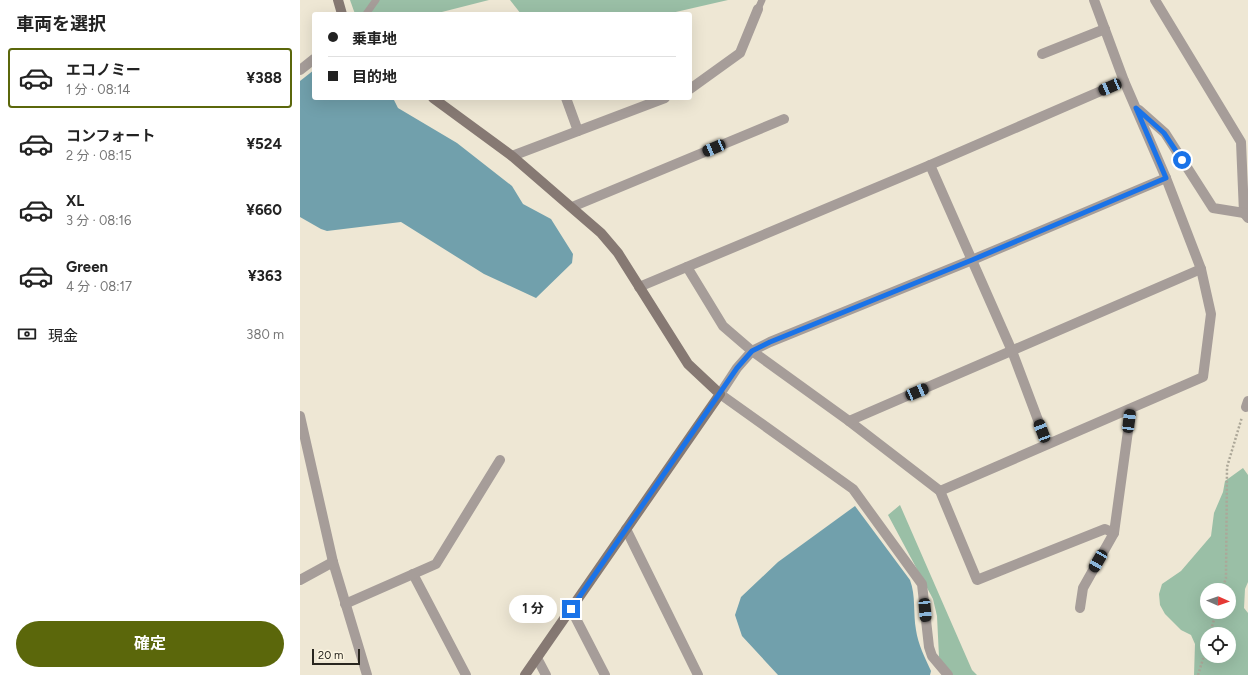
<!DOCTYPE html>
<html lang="ja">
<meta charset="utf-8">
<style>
body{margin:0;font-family:Figtree,"Noto Sans JP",sans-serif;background:#f2f2f2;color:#222;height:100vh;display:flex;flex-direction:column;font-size:15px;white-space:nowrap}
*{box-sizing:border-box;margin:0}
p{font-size:13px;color:#767676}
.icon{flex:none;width:22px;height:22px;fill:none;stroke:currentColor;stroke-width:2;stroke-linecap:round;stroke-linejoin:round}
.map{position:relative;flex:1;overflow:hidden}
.sheet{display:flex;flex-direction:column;background:#fff;width:300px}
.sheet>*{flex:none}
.guide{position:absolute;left:12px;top:12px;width:380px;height:88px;border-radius:4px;box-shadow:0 4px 16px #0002;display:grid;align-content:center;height:88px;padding:0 16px;background:#fff}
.needle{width:26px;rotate:92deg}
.tools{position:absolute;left:900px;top:583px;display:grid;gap:8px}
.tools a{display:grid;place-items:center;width:36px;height:36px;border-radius:50%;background:#fff;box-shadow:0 4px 16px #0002;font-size:20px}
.scale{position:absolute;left:12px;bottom:10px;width:48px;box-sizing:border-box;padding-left:4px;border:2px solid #29261f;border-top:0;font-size:11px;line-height:14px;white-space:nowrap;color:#29261f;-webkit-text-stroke:3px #fcf5e1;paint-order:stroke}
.end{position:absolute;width:18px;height:18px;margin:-9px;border:5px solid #1a73e8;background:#fff;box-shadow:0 0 0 2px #fff}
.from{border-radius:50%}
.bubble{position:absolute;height:28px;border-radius:14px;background:#fff;box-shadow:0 4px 16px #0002;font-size:13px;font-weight:700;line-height:28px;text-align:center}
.car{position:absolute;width:12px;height:24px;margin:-12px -6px;border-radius:5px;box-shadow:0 0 3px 1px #0007;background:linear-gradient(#222 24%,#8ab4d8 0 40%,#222 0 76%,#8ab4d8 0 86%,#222 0)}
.guide b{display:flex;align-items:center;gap:14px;height:38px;font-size:15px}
.guide b+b{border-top:1px solid #e0e0e0}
.guide i{width:10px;height:10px;background:#222}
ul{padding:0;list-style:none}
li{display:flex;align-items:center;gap:12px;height:60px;margin:0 8px 6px;padding:0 8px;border:2px solid transparent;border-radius:4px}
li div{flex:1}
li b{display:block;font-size:15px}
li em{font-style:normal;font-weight:700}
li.on{border-color:#5b670b}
li>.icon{width:36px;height:36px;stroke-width:1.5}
h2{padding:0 16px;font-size:18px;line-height:48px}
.pay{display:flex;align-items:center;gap:10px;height:44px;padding:0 16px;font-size:15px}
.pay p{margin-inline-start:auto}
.primary-button{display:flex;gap:8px;margin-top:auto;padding:8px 16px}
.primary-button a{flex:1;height:46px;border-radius:24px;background:#5b670b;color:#fff;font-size:16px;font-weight:700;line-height:46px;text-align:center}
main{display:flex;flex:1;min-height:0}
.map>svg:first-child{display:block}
.forest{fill:#9abfa6;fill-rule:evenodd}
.water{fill:#71a0ac}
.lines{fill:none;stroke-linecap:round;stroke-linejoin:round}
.path{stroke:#aca798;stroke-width:2.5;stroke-dasharray:2 2;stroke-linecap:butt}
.lane{stroke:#a69d99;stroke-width:7}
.street{stroke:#a69d99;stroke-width:10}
.secondary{stroke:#867973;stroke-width:10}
.route{stroke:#1a73e8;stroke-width:5}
</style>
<main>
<section class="sheet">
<h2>車両を選択</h2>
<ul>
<li class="on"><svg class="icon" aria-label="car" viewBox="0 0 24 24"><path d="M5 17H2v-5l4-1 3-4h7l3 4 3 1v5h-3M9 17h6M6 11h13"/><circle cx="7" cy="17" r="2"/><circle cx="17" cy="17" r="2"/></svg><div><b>エコノミー</b><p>1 分 · 08:14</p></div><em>¥388</em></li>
<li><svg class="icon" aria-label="car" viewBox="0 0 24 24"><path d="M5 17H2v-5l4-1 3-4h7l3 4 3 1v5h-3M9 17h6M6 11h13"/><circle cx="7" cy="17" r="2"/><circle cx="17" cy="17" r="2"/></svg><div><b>コンフォート</b><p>2 分 · 08:15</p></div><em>¥524</em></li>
<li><svg class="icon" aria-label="car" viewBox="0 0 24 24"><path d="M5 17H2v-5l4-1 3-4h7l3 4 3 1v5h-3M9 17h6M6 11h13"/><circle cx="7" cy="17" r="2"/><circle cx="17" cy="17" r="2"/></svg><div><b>XL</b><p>3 分 · 08:16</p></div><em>¥660</em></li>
<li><svg class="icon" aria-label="car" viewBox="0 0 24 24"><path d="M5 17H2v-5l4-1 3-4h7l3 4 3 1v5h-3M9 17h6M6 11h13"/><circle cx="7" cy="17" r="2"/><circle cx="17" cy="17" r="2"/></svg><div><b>Green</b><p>4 分 · 08:17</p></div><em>¥363</em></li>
</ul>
<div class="pay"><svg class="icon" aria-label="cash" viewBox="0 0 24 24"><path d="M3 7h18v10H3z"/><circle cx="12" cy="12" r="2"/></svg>現金<p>380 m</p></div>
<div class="primary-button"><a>確定</a></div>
</section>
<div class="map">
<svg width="948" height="675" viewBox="0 0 948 675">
<rect width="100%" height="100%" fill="#eee7d4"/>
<g class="forest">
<path d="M50,0H189L134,14H55Z"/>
<path d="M210,0H428L367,14H221Z"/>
<path d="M943,468L948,475V582L945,589L944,608L948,613V675H894L895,644L891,635L881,630L865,614L860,605L859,594L862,584L881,571L911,536L914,513L923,492L925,481ZM907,590H929V612H907ZM907,634H929V656H907Z"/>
<path d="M600,505L672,670L677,675H651L639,657L637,616L633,599L588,515Z"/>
</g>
<g class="water">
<path d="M14,70V98H93L98,108L157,143L212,186L223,204L251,219L273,254L272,263L236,298L184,274L101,222L27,231L21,229L0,217V81Z"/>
<path d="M555,506L610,580C616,596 613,613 616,630C618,644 625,658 631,671L630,675H478L442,636L435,615L441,597L478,562Z"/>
</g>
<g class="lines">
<g class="path">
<path d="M922,590L926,578L927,467L942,417"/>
<path d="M910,634L916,612"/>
<path d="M898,675L907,646"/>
</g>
<g class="lane">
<path d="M458,9L462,0"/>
<path d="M66,14L76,0"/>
</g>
<g class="street">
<path d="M855,0L941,142L944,213L948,218"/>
<path d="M742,54L805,29"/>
<path d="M0,70L14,59"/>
<path d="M390,89L440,53L458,9"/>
<path d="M266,98L278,131"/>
<path d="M839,110L865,133L913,208L944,213"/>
<path d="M212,156L365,98"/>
<path d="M630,165L712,351L747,444"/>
<path d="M272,207L484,119"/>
<path d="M387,267L423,326L452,351L549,421L640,491L677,580L805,529L814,533L831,409"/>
<path d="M339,287L630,165L824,81"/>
<path d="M946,407L948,401"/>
<path d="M0,416L33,562L67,675"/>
<path d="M549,421L901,269"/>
<path d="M640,491L903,377L911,314L901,269L866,178L824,81L794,0"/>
<path d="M326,529L398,675"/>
<path d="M113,574L166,675"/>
<path d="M0,580L33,562"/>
<path d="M45,604L136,564L200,460"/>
<path d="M780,608L783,588L814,533"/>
<path d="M271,609L305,675"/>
<path d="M237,658L246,675"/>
<path d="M648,675L632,656L629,647L622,584L553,489L420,394L437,368L452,351L470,342L672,260L866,178"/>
</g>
<g class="secondary">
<path d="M38,0L42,14"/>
<path d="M133,98L212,156L301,233L318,253L388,364L420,394L225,675"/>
</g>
</g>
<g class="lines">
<path class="route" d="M271,609L437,368L452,351L470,342L672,260L866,178L836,108L864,133L882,160"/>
</g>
</svg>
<div class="tools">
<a><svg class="needle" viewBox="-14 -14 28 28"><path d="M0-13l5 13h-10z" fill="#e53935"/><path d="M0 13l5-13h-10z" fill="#767676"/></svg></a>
<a><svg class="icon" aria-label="locate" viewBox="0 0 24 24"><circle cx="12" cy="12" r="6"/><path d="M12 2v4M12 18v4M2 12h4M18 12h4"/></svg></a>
</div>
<div class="scale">20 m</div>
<i class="end from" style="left:882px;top:160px"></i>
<i class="end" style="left:271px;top:609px"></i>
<div class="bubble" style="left:209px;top:595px;width:48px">1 分</div>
<i class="car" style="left:810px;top:87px;rotate:247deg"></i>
<i class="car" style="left:414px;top:148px;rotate:247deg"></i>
<i class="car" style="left:617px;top:392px;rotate:67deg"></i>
<i class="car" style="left:829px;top:421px;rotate:7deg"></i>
<i class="car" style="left:742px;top:431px;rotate:339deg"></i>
<i class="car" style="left:798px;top:561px;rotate:210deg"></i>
<i class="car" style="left:625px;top:610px;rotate:175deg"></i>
<div class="guide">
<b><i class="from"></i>乗車地</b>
<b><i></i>目的地</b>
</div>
</div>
</main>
